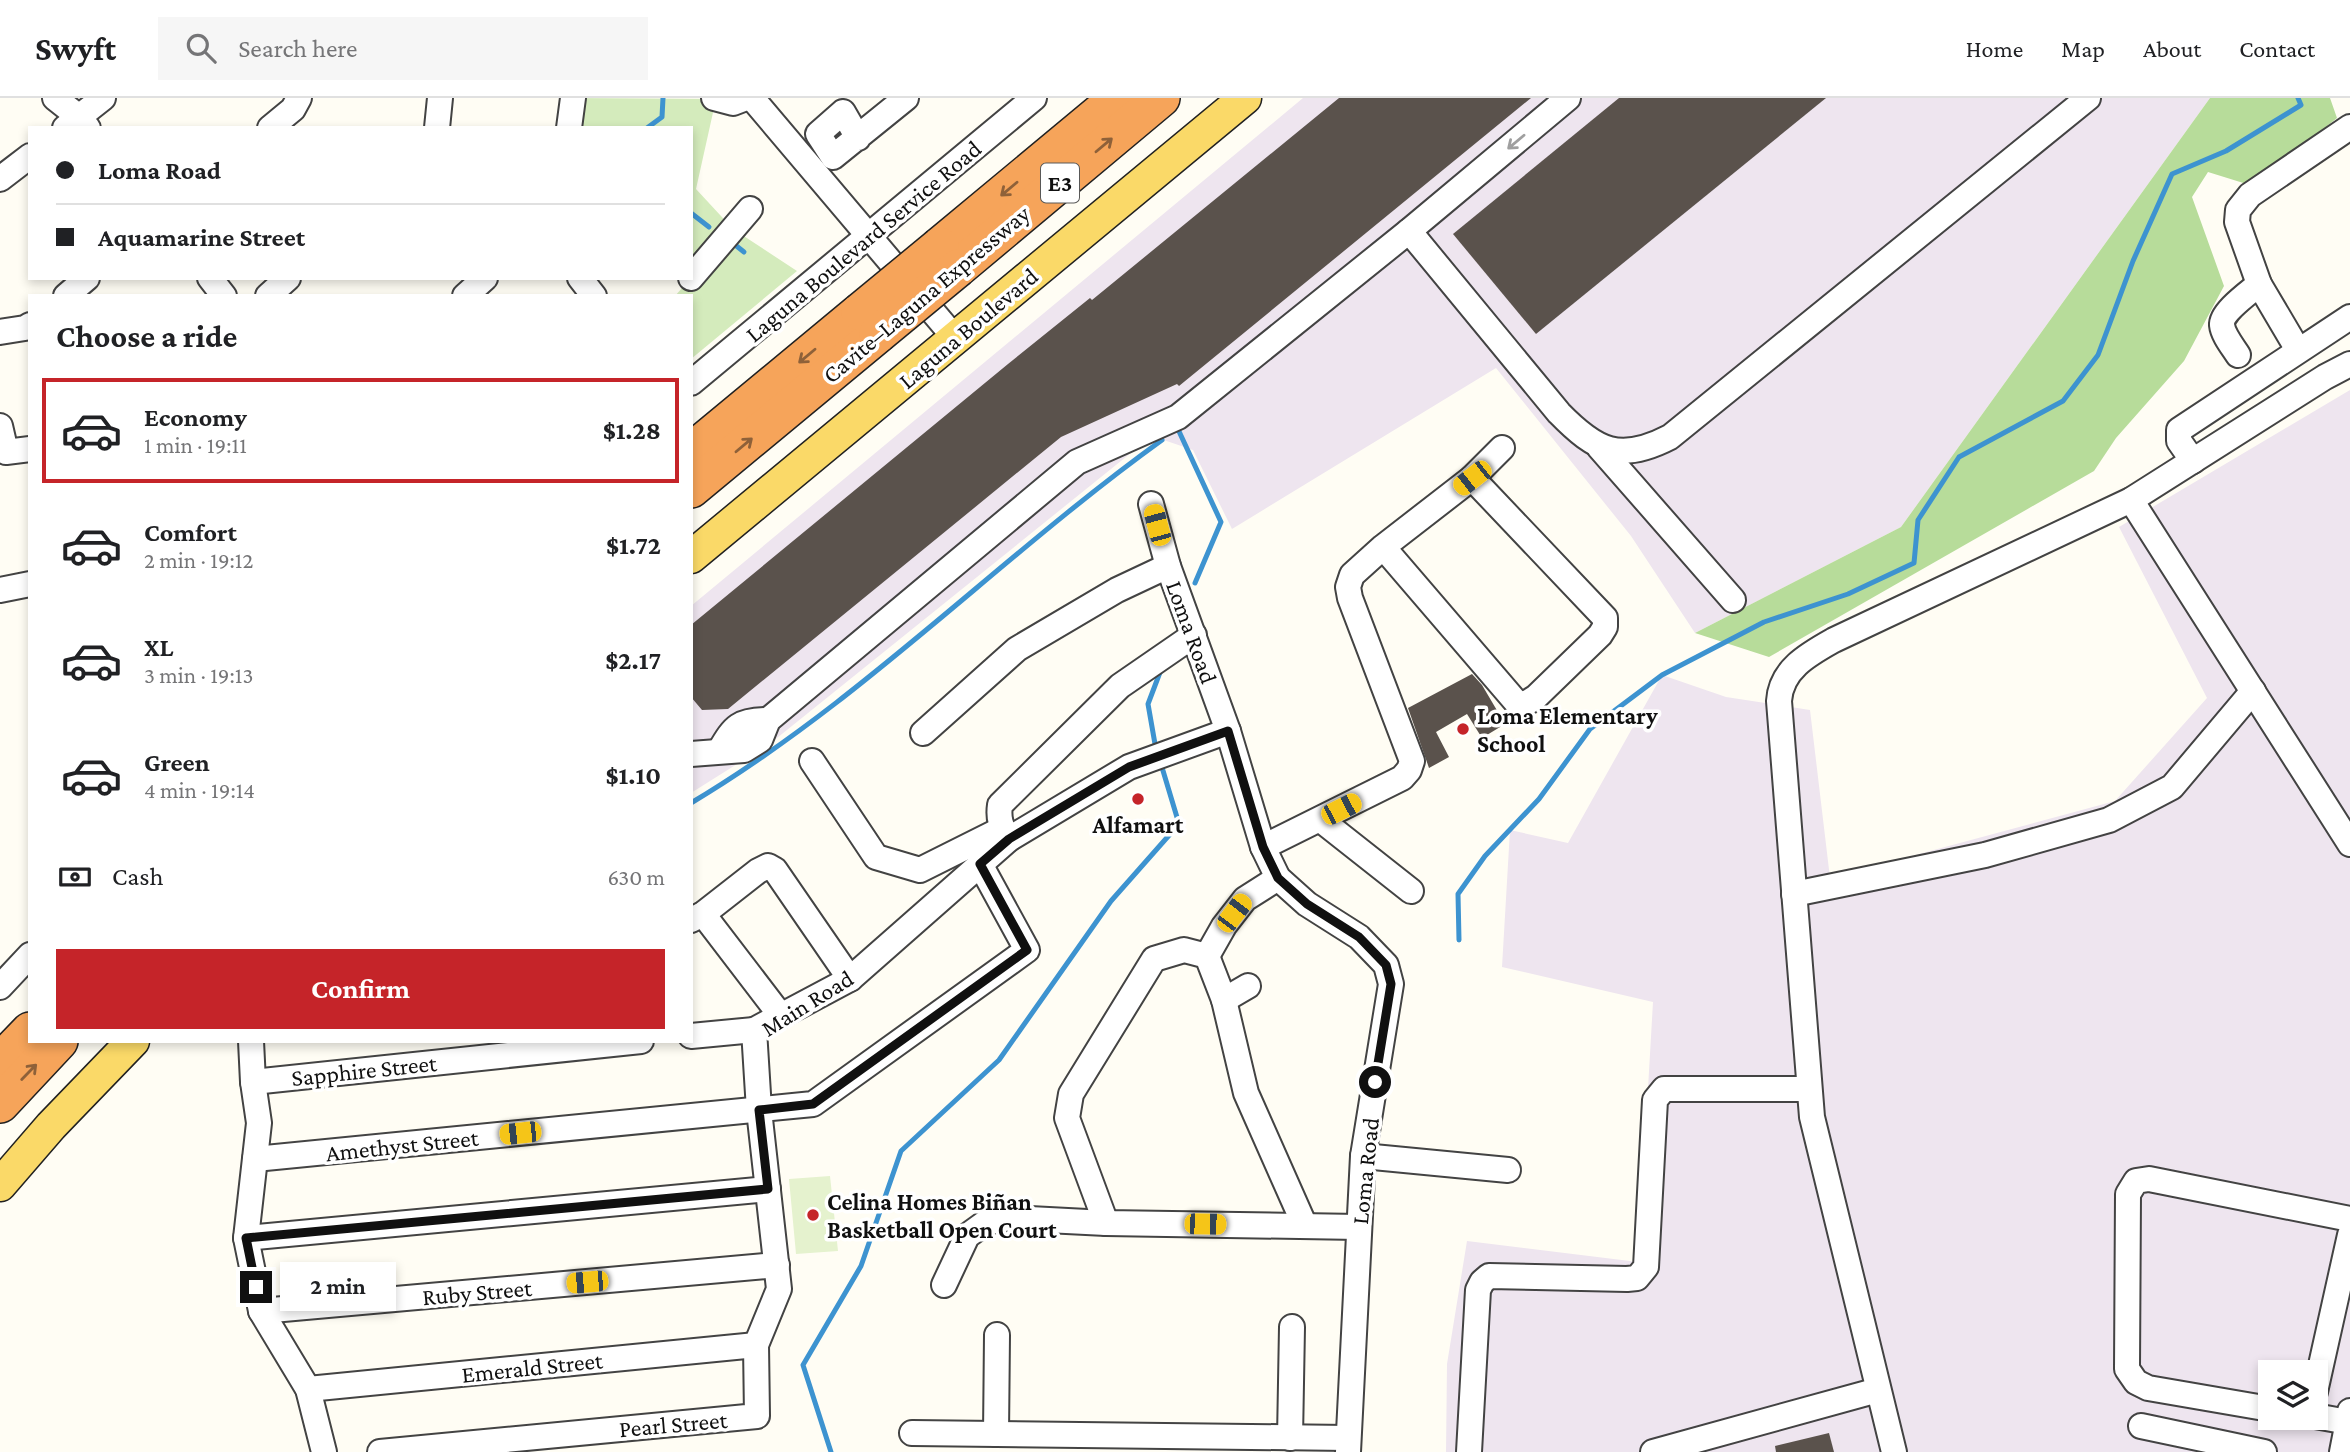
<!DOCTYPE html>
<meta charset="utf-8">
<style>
body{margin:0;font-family:"Crimson Pro",serif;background:#f6f6f6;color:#202124;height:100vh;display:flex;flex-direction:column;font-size:26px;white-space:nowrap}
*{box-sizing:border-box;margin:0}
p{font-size:23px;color:#757577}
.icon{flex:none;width:38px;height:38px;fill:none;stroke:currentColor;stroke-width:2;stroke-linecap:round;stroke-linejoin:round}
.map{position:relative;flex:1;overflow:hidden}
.details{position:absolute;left:28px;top:196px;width:665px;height:749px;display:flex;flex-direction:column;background:#fff;border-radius:0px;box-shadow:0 4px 10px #0003}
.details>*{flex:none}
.banner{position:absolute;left:28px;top:28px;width:665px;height:154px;border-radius:0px;box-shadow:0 4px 10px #0003;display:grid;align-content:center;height:154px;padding:0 28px;background:#fff}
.buttons{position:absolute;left:2258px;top:1262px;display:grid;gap:14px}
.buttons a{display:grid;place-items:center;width:70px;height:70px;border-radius:0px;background:#fff;box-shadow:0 4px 10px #0003;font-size:35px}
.end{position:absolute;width:32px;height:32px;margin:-16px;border:9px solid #101010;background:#fff;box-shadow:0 0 0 4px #fff}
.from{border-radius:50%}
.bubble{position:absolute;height:49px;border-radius:0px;background:#fff;box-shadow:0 4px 10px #0003;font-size:23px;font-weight:700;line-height:49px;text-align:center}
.car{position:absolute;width:21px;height:42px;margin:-21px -10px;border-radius:9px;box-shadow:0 0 5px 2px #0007;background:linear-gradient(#f5c518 24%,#345 0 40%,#f5c518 0 76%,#345 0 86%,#f5c518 0)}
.banner b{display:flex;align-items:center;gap:24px;height:66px;font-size:26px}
.banner b+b{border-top:2px solid #e0e0e0}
.banner i{width:18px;height:18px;background:#202124}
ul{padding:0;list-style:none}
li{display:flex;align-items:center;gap:21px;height:105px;margin:0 14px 10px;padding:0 14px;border:4px solid transparent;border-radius:0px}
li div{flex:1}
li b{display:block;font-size:26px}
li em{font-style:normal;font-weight:700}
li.selected{border-color:#c52429}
li>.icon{width:63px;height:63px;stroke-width:1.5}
h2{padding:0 28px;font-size:32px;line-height:84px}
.pay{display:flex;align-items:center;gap:18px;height:77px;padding:0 28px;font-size:26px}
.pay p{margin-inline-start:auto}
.cta{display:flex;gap:14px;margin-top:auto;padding:14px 28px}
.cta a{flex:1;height:80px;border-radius:0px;background:#c52429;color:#fff;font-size:28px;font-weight:700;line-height:80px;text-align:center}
header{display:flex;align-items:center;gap:42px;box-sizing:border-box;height:98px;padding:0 35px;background:#fff;border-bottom:2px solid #e0e0e0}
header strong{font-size:33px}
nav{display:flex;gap:38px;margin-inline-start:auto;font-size:24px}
.search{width:490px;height:63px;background:#f6f6f6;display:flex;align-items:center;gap:18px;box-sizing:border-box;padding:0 24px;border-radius:0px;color:#757577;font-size:26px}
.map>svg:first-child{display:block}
.industrial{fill:#eee5ef;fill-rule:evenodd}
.green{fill:#d4ebbc}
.forest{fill:#b7dc9a}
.pitch{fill:#e5f2ce}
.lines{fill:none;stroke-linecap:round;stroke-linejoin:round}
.stream{stroke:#3d93d0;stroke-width:5}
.building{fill:#5a524c}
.minor-casing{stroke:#434343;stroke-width:28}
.major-casing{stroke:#212121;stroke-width:35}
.highway-casing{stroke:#212121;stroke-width:40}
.minor{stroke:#fff;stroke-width:24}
.major{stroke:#fad968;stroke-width:32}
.highway{stroke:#f6a45a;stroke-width:37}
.highway-bridge-casing{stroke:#212121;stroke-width:40;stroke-linecap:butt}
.highway-bridge{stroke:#f6a45a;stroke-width:37}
.oneway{stroke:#9f9f9f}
.oneway2{stroke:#8e6139}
.route{stroke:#101010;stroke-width:9}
.poi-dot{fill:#c52429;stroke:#fff;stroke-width:2.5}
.labels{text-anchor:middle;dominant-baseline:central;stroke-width:7;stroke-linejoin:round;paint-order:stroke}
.shield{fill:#fff;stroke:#585858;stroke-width:2}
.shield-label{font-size:23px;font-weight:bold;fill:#101010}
.street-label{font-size:24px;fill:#101010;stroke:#fff}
.poi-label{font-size:24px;font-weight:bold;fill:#101010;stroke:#fff;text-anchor:start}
</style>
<header>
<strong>Swyft</strong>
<div class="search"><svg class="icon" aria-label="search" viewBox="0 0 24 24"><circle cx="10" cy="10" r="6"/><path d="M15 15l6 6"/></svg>Search here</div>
<nav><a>Home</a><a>Map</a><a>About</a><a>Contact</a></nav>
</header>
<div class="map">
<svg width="2350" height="1354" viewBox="0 0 2350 1354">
<rect width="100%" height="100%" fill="#fffdf4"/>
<g class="industrial">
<path d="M1303,0H2210L1901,429L1695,535L1631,438L1496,270L1232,431L1193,352L1152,338L772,644L691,695V508Z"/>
<path d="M2350,292V1354H1446L1447,1266L1467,1143L1638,1164L1653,904L1502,869L1510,732L1568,745L1662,577L1726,599L1810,612L1830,780L2115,703L2207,600L2119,429ZM2270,1274H2315V1320H2270Z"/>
</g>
<path class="green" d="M573,0L716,1L696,91L733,131L797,173L691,261V198H675L703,166L691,158V30H569Z"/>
<path class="forest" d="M2210,0H2330L2337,20L2253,88L2208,74L2192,99L2224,188L2184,263L2116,340L2094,373L1769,559L1695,535L1901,429Z"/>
<path class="pitch" d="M830,1078L838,1153L796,1156L789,1081Z"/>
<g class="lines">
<g class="stream">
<path d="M647,30L662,19L663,0"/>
<path d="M691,115L709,129"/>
<path d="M734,146L744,154"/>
<path d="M1177,329L1221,424L1195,485"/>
<path d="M1155,646L1148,606L1162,569"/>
<path d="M691,705C862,603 1001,458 1162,342"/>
<path d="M1459,842L1458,796L1485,758L1539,701L1590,631L1662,577L1764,524L1848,496L1914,465L1918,422L1959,359L2063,303L2098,257L2133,163L2172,76L2226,53L2301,7L2298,0"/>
<path d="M831,1354L803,1267L861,1168L901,1053L999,962L1111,803L1179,726L1161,666"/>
</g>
</g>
<g class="building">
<path d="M1339,0H1531L1179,288L1177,286L1061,339L728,611L702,612L691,599V527L1008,266L1090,200L1092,202Z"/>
<path d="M1619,0H1826L1536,236L1453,136Z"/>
<path d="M1472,576L1482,587L1505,626L1482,640L1467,616L1436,634L1449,659L1429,670L1408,610Z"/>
<path d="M1829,1335L1834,1354H1776L1775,1348Z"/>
</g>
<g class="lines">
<g class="minor-casing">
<g id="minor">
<path d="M55,0L79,19L88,30"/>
<path d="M714,0L733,5L746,0"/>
<path d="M752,0L955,240"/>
<path d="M65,30L103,0"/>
<path d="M270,30L293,11L299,0"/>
<path d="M437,30L440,0"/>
<path d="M569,30L573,0"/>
<path d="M858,40L843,14L818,36L833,59L906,0"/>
<path d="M0,81L30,58"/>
<path d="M1409,133L1559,315C1596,353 1620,365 1670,339L2088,0"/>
<path d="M210,180L224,198"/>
<path d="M580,180L594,198"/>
<path d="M691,180L750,111"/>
<path d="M66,198L87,180"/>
<path d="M268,198L288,180"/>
<path d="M465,198L485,180"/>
<path d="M0,234L25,230L30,227"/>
<path d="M2298,252L2259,186L2237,124L2238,112L2250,97L2350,29"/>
<path d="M2238,257C2233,249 2223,237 2222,227C2221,214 2250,194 2259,186"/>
<path d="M691,285L1034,0"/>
<path d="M0,328L6,354L30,351"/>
<path d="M1599,349L1733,502"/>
<path d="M2193,363L2179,343V332L2350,219"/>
<path d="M1472,380L1502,350"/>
<path d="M2131,402L2350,746"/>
<path d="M1151,406L1168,468L1228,633L1263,749L1278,780L1307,806L1359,839L1386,867L1391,886L1363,1058L1348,1354"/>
<path d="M0,492L30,486"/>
<path d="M923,635L1017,551L1117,492L1168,468"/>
<path d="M720,652C734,628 739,622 768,622"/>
<path d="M691,656L744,652L760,642L768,622L1077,364L1178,319L1409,133L1568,0"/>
<path d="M812,663L876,759L920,772L1002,731"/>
<path d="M1321,722L1411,793"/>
<path d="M1009,741C1001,729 998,721 1000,707L1120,588L1194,537"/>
<path d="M1263,749L1402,680L1409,672L1412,663L1350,500L1348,489L1352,477L1383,449L1472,380L1605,520V529L1600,537L1536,599L1525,606L1516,604L1383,449"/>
<path d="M1794,796L1985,757L2109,722L2172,689L2253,593"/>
<path d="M703,816L781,918"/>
<path d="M691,822L703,816L758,773L768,768L775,772L850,881"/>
<path d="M1207,858L1224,828L1245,801L1278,780"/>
<path d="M0,889L30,857"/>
<path d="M1224,902L1248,888"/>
<path d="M691,938L754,932L850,881L1009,741L1129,669L1228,633"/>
<path d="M251,943L253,984L259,1025L246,1140L261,1213L308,1291L324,1354"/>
<path d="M253,984L641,943"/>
<path d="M1363,1058L1508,1072"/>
<path d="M255,1061L813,1006L1027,852L980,766"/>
<path d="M1106,1125L1067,1020L1071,996L1154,861L1184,852L1207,858L1224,902L1246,995L1305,1128"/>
<path d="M246,1140L768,1091"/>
<path d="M944,1187L967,1138L985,1125L1009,1120L1106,1125L1359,1129"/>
<path d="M261,1213L777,1167"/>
<path d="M308,1291L756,1247"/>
<path d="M2315,1294L2350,1137"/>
<path d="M2270,1311L2148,1290L2136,1284L2127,1271L2128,1096L2136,1083L2149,1081L2350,1121"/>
<path d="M2315,1318L2348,1324"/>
<path d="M2141,1328L2264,1354"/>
<path d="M912,1335L1348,1340"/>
<path d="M996,1336L997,1237"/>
<path d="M1290,1340L1292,1229"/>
<path d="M380,1354L757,1318L756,1247L779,1191L759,1012L754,932"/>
<path d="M1469,1354L1478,1192L1482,1184L1489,1178L1627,1181L1637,1180L1646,1169L1655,1002L1664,991H1809"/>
<path d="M1653,1354L1878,1292"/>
<path d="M1894,1354L1812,1019L1779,603C1781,571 1809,556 1834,542L2131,402L2325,279L2350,266"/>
<path d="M2342,1354L2350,1313"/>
</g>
</g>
<g class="major-casing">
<g id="major">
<path d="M691,459L1245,0"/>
<path d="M0,1087L51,1028L133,943"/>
</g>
</g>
<g class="highway-casing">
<g id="highway">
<path d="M940,148L1118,0"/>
<path d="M958,170L1161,0"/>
<path d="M691,354L860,214"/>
<path d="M691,391L878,236"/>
<path d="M0,964L30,933"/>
<path d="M0,1006L59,943"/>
</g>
</g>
<use href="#minor" class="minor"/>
<use href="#major" class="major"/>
<use href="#highway" class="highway"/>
<g class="highway-bridge-casing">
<g id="highway-bridge">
<path d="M860,214L940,148"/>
<path d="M878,236L958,170"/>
</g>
</g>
<use href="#highway-bridge" class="highway-bridge"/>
</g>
<defs><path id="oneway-shaft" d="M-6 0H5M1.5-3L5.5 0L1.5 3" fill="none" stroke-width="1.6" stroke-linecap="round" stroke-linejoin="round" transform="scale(1.75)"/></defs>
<use class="oneway" href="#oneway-shaft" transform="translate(1516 44) rotate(140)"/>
<g class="oneway2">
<use href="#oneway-shaft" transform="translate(1104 47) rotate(-40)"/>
<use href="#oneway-shaft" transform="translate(1009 91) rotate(140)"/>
<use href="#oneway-shaft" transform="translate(807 258) rotate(140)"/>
<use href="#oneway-shaft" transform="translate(744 347) rotate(-40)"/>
<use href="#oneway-shaft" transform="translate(29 974) rotate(-46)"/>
</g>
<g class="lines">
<path class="route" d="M256,1189L246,1140L768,1091L759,1012L813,1006L1027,852L980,766L1009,741L1129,669L1228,633L1263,749L1278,780L1307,806L1359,839L1386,867L1391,886L1375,984"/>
</g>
<g class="poi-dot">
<circle cx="1463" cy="631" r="7"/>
<circle cx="1138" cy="701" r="7"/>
<circle cx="813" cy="1117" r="7"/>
</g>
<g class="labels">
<rect class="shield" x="1041" y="65.5" width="38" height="39" rx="5"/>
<g class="shield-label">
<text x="1060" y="85">E3</text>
</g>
<g class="street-label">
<text transform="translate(863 143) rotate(-40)">Laguna Boulevard Service Road</text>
<text transform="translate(926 196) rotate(-40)">Cavite–Laguna Expressway</text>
<text transform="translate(968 230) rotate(-40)">Laguna Boulevard</text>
<text transform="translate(1192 534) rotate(70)">Loma Road</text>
<text transform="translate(807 905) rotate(-32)">Main Road</text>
<text transform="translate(364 972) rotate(-6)">Sapphire Street</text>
<text transform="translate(402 1047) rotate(-6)">Amethyst Street</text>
<text transform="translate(1365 1073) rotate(-84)">Loma Road</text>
<text transform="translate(477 1194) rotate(-5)">Ruby Street</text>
<text transform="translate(532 1269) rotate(-6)">Emerald Street</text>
<text transform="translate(673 1326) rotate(-5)">Pearl Street</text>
</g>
<g class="poi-label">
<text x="1477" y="617">Loma Elementary<tspan x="1477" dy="28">School</tspan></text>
<text x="1138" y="726" text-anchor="middle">Alfamart</text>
<text x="827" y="1103">Celina Homes Biñan<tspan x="827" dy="28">Basketball Open Court</tspan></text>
</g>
</g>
</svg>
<div class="buttons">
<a><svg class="icon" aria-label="layers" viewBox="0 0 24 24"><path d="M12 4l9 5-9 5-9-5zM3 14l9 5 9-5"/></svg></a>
</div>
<i class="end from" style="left:1375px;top:984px"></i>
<i class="end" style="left:256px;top:1189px"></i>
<div class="bubble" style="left:280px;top:1164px;width:116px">2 min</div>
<i class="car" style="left:1472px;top:380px;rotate:232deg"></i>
<i class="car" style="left:1157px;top:427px;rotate:345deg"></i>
<i class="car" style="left:1341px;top:711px;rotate:63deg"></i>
<i class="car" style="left:1234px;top:815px;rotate:37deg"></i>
<i class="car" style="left:520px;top:1035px;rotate:264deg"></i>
<i class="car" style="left:1205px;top:1126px;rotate:91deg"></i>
<i class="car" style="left:587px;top:1184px;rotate:265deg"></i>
<div class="banner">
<b><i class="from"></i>Loma Road</b>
<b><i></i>Aquamarine Street</b>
</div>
<section class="details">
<h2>Choose a ride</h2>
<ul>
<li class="selected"><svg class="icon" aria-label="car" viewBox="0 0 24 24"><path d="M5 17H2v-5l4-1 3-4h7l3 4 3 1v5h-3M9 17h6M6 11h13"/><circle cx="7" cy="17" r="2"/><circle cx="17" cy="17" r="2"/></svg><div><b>Economy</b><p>1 min · 19:11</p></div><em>$1.28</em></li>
<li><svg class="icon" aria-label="car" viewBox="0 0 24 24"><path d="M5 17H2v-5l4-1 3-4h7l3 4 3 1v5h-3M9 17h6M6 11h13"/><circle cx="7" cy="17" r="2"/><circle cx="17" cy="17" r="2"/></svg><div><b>Comfort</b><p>2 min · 19:12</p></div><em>$1.72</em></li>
<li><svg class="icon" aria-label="car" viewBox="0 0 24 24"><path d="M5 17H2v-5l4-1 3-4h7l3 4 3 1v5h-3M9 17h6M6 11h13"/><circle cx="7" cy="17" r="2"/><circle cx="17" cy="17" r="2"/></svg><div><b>XL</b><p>3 min · 19:13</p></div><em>$2.17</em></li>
<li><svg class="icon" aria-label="car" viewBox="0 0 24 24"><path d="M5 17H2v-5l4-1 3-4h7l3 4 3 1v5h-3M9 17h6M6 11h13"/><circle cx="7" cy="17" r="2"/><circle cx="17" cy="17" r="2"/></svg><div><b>Green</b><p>4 min · 19:14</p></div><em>$1.10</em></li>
</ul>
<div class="pay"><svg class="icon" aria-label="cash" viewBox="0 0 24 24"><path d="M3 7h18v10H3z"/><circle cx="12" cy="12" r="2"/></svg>Cash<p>630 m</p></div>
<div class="cta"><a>Confirm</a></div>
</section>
</div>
